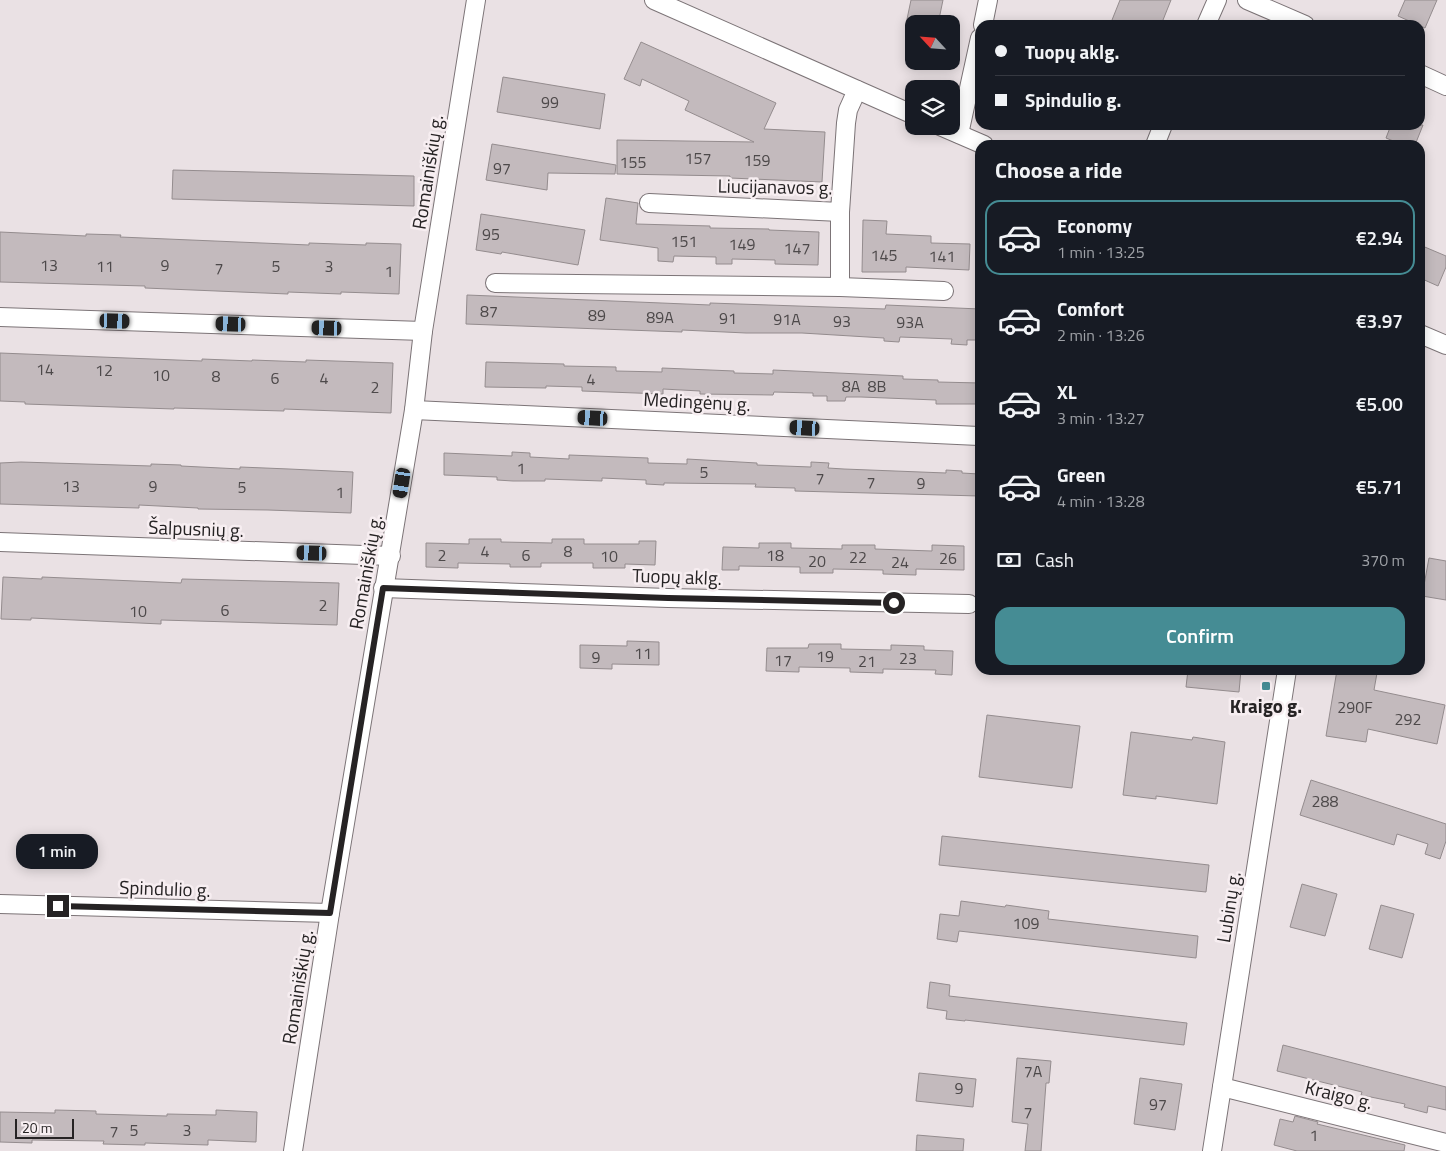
<!DOCTYPE html>
<meta charset="utf-8">
<style>
body{margin:0;font-family:"Titillium Web",sans-serif;background:#20242c;color:#f1f3f6;height:100vh;display:flex;flex-direction:column;font-size:19px;white-space:nowrap}
*{box-sizing:border-box;margin:0}
p{font-size:16px;color:#9ea1a6}
.icon{flex:none;width:28px;height:28px;fill:none;stroke:currentColor;stroke-width:2;stroke-linecap:round;stroke-linejoin:round}
.map{position:relative;flex:1;overflow:hidden}
.panel{position:absolute;left:975px;top:140px;width:450px;height:535px;display:flex;flex-direction:column;background:#171b24;border-radius:15px;box-shadow:0 2px 12px #0003}
.panel>*{flex:none}
.guide{position:absolute;left:975px;top:20px;width:450px;height:110px;border-radius:15px;box-shadow:0 2px 12px #0003;display:grid;align-content:center;height:110px;padding:0 20px;background:#171b24}
.needle{width:32px;rotate:296deg}
.controls{position:absolute;left:905px;top:15px;display:grid;gap:10px}
.controls a{display:grid;place-items:center;width:55px;height:55px;border-radius:10px;background:#171b24;box-shadow:0 2px 12px #0003;font-size:25px}
.scale{position:absolute;left:15px;bottom:12px;width:59px;box-sizing:border-box;padding-left:5px;border:2px solid #262324;border-top:0;font-size:14px;line-height:18px;white-space:nowrap;color:#262324;-webkit-text-stroke:4px #f7eef1;paint-order:stroke}
.end{position:absolute;width:22px;height:22px;margin:-11px;border:6px solid #262324;background:#fff;box-shadow:0 0 0 2px #fff}
.from{border-radius:50%}
.bubble{position:absolute;height:35px;border-radius:15px;background:#171b24;box-shadow:0 2px 12px #0003;font-size:16px;font-weight:600;line-height:35px;text-align:center}
.car{position:absolute;width:15px;height:30px;margin:-15px -8px;border-radius:6px;box-shadow:0 0 4px 1px #0007;background:linear-gradient(#222 24%,#8ab4d8 0 40%,#222 0 76%,#8ab4d8 0 86%,#222 0)}
.guide b{display:flex;align-items:center;gap:18px;height:48px;font-size:19px}
.guide b+b{border-top:1px solid #363941}
.guide i{width:12px;height:12px;background:#f1f3f6}
ul{padding:0;list-style:none}
li{display:flex;align-items:center;gap:15px;height:75px;margin:0 10px 8px;padding:0 10px;border:2px solid transparent;border-radius:15px}
li div{flex:1}
li b{display:block;font-size:19px}
li em{font-style:normal;font-weight:600}
li.selected{border-color:#458c94}
li>.icon{width:45px;height:45px;stroke-width:1.5}
h2{padding:0 20px;font-size:22px;line-height:60px}
.pay{display:flex;align-items:center;gap:12px;height:55px;padding:0 20px;font-size:19px}
.pay p{margin-inline-start:auto}
.action{display:flex;gap:10px;margin-top:auto;padding:10px 20px}
.action a{flex:1;height:58px;border-radius:15px;background:#458c94;color:#fff;font-size:20px;font-weight:600;line-height:58px;text-align:center}
.map>svg:first-child{display:block}
.building{fill:#c3babd;stroke:#948c8e}
.lines{fill:none;stroke-linecap:round;stroke-linejoin:round}
.minor-casing{stroke:#7c7477;stroke-width:20}
.minor{stroke:#fff;stroke-width:18}
.route{stroke:#262324;stroke-width:6}
.poi-dot{fill:#458c94;stroke:#f7eef1;stroke-width:2}
.labels{text-anchor:middle;dominant-baseline:central;stroke-width:5;stroke-linejoin:round;paint-order:stroke}
.number-label{font-size:16px;fill:#4d494a}
.street-label{font-size:19px;fill:#262324;stroke:#f7eef1}
.poi-label{font-size:19px;font-weight:bold;fill:#262324;stroke:#f7eef1}
</style>
<div class="map">
<svg width="1446" height="1151" viewBox="0 0 1446 1151">
<rect width="100%" height="100%" fill="#eae1e4"/>
<g class="building">
<path d="M911,0H943L938,24H906Z"/>
<path d="M1120,0H1171L1161,25H1110Z"/>
<path d="M1405,0H1437L1425,28L1398,16Z"/>
<path d="M641,42L776,103L764,129L825,132L822,182L730,178V176L617,174V140L754,142L685,110L689,101L642,79L640,86L624,79Z"/>
<path d="M503,77L605,94L600,129L497,112Z"/>
<path d="M1391,125H1423L1415,145H1403L1386,138Z"/>
<path d="M492,144L616,165L615,174L548,173L547,190L486,180Z"/>
<path d="M173,170L414,176V206L172,199Z"/>
<path d="M606,198L638,203L636,224L710,226V228L769,229V230L819,232L818,265L775,264V260L732,259V264H716V257L674,256L673,262L658,261V248L600,240Z"/>
<path d="M481,214L585,230L578,265L502,252L501,254L476,250Z"/>
<path d="M863,220L887,221L886,234L931,236V243L970,244L969,270L906,267V272H862Z"/>
<path d="M0,232L86,236V234L121,235L120,237L309,245V243L366,245V243L401,244L399,294L341,292V294L288,292V294L145,288V286L0,282Z"/>
<path d="M1420,245L1446,256V267L1438,286L1420,278Z"/>
<path d="M467,295L710,305V303L885,309L886,305L980,309V340H967V345L951,344L952,339L900,337L899,342L884,341V338L802,333H746L682,330V332L466,324Z"/>
<path d="M0,353L202,361V359L252,361V360L306,362V360L393,363L391,413L284,409V411L174,408V409L25,404V402L0,401Z"/>
<path d="M486,362L564,364V366L616,367V371L662,372V368L734,371V373L773,374V370L903,376V379L938,380V382L980,383V404H936V400L861,397H846L845,401H827V396H813V393L774,392L773,395L700,394V391L663,389V394L582,391V387L546,386V388L485,387Z"/>
<path d="M512,452L530,453V457L569,459V455L648,458V463L687,464V459L757,463V465L811,467V462L829,463L828,468L844,469L946,473V470L962,471V473L979,474V496L795,491V488L755,487L756,484L664,483V485L646,484V480L602,478V481L545,479V481H513L497,480V477L444,475V453L512,456Z"/>
<path d="M21,462L151,466V464L181,465V466L240,469V467L289,469L353,472L351,513L268,510L198,509V508L139,505V508L0,504V463Z"/>
<path d="M469,539H501V542L552,543V539H584V544H639V541H656L655,565L625,564V568H593V563H541V567H510V564L458,563V568L426,567V543L469,544Z"/>
<path d="M759,543H791V548L842,549V545H875V549L932,551V545L964,546V570L916,569V575L883,574V570L833,569V573H800V567L739,566V570H722L723,547L759,548Z"/>
<path d="M1429,558L1446,561V600L1422,596Z"/>
<path d="M3,577L42,579V577L181,583L182,579L339,583L337,625L161,620V624L31,618V620L1,619Z"/>
<path d="M627,641L659,642V665L612,664V669L580,668V645L627,646Z"/>
<path d="M809,644H841V649L891,650V645L924,646V650L953,651L952,675L935,674L936,670L883,669V673L850,672V668L799,667V672L766,671L767,648H808Z"/>
<path d="M1188,670H1241L1239,692L1186,687Z"/>
<path d="M1337,670H1356L1377,673L1374,690L1445,705L1437,744L1368,729L1366,742L1326,736Z"/>
<path d="M987,715L1080,726L1072,788L979,777Z"/>
<path d="M1131,732L1192,740L1193,737L1225,742L1217,804L1156,796V799L1123,795Z"/>
<path d="M1311,780L1446,824V841L1440,859L1425,854L1428,844L1397,834L1394,845L1300,815Z"/>
<path d="M942,836L1209,865L1206,892L939,865Z"/>
<path d="M1302,884L1337,894L1325,936L1290,927Z"/>
<path d="M961,901L1005,907L1006,905L1049,911L1048,919L1198,936L1196,958L959,931L957,942L937,939L940,914L959,916Z"/>
<path d="M1381,905L1414,914L1402,958L1369,949Z"/>
<path d="M930,982L950,985L949,996L1187,1023L1184,1045L965,1020V1021L946,1019L947,1011L927,1008Z"/>
<path d="M1283,1045L1446,1087V1110L1428,1106L1427,1113L1404,1107L1405,1104L1361,1095L1362,1092L1277,1071Z"/>
<path d="M1017,1058L1051,1061L1049,1083H1046L1041,1151H1025L1028,1124L1012,1122Z"/>
<path d="M919,1073L976,1079L973,1107L916,1101Z"/>
<path d="M1140,1078L1182,1084L1175,1130L1134,1124Z"/>
<path d="M55,1110L96,1111V1114L167,1116V1114L216,1115V1110L257,1112L256,1142L208,1140V1145L145,1143V1145L103,1144L104,1141L32,1140V1143L0,1142V1112L55,1113Z"/>
<path d="M1295,1116L1318,1122L1317,1124L1405,1145L1404,1151H1297L1274,1145L1280,1119L1293,1122Z"/>
<path d="M917,1135L964,1139L963,1151H916Z"/>
</g>
<g class="lines">
<g class="minor-casing">
<g id="minor">
<path d="M654,0L914,115"/>
<path d="M1247,0L1305,25"/>
<path d="M983,25L988,0"/>
<path d="M1206,25L1217,0"/>
<path d="M1420,74L1446,86"/>
<path d="M940,126L984,145"/>
<path d="M959,134L980,38"/>
<path d="M1155,145L1163,125"/>
<path d="M649,203L840,212L846,123L848,110L857,90"/>
<path d="M495,283L840,287L944,291"/>
<path d="M840,287V212"/>
<path d="M0,317L423,331"/>
<path d="M1420,334L1446,345"/>
<path d="M414,410L979,436"/>
<path d="M0,542L391,556"/>
<path d="M383,588L668,598L969,604"/>
<path d="M0,904L330,913"/>
<path d="M1222,1087L1446,1143"/>
<path d="M293,1151L330,913L414,410L423,331L476,0"/>
<path d="M1212,1151L1287,670"/>
</g>
</g>
<use href="#minor" class="minor"/>
</g>
<g class="lines">
<path class="route" d="M58,906L330,913L383,588L668,598L894,603"/>
</g>
<rect class="poi-dot" x="1261" y="681" width="10" height="10" rx="2.5"/>
<g class="labels">
<g class="number-label">
<text x="550" y="102">99</text>
<text x="698" y="158">157</text>
<text x="757" y="160">159</text>
<text x="633" y="162">155</text>
<text x="502" y="168">97</text>
<text x="491" y="234">95</text>
<text x="684" y="241">151</text>
<text x="742" y="244">149</text>
<text x="797" y="248">147</text>
<text x="884" y="255">145</text>
<text x="942" y="256">141</text>
<text x="49" y="265">13</text>
<text x="165" y="265">9</text>
<text x="105" y="266">11</text>
<text x="276" y="266">5</text>
<text x="329" y="266">3</text>
<text x="219" y="268">7</text>
<text x="389" y="271">1</text>
<text x="489" y="311">87</text>
<text x="597" y="315">89</text>
<text x="660" y="317">89A</text>
<text x="728" y="318">91</text>
<text x="787" y="319">91A</text>
<text x="842" y="321">93</text>
<text x="910" y="322">93A</text>
<text x="45" y="369">14</text>
<text x="104" y="370">12</text>
<text x="161" y="375">10</text>
<text x="216" y="376">8</text>
<text x="275" y="378">6</text>
<text x="324" y="378">4</text>
<text x="591" y="379">4</text>
<text x="851" y="386">8A</text>
<text x="877" y="386">8B</text>
<text x="375" y="387">2</text>
<text x="521" y="468">1</text>
<text x="704" y="472">5</text>
<text x="820" y="478">7</text>
<text x="871" y="482">7</text>
<text x="921" y="483">9</text>
<text x="71" y="486">13</text>
<text x="153" y="486">9</text>
<text x="242" y="487">5</text>
<text x="340" y="492">1</text>
<text x="485" y="551">4</text>
<text x="568" y="551">8</text>
<text x="442" y="555">2</text>
<text x="526" y="555">6</text>
<text x="775" y="555">18</text>
<text x="609" y="556">10</text>
<text x="858" y="557">22</text>
<text x="948" y="558">26</text>
<text x="817" y="561">20</text>
<text x="900" y="562">24</text>
<text x="323" y="605">2</text>
<text x="225" y="610">6</text>
<text x="138" y="611">10</text>
<text x="643" y="653">11</text>
<text x="825" y="656">19</text>
<text x="596" y="657">9</text>
<text x="908" y="658">23</text>
<text x="783" y="660">17</text>
<text x="867" y="661">21</text>
<text x="1355" y="707">290F</text>
<text x="1408" y="719">292</text>
<text x="1325" y="801">288</text>
<text x="1026" y="923">109</text>
<text x="1033" y="1071">7A</text>
<text x="959" y="1088">9</text>
<text x="1158" y="1104">97</text>
<text x="1028" y="1112">7</text>
<text x="134" y="1130">5</text>
<text x="187" y="1130">3</text>
<text x="114" y="1131">7</text>
<text x="1314" y="1135">1</text>
</g>
<g class="street-label">
<text transform="translate(427 172) rotate(-81)">Romainiškių g.</text>
<text transform="translate(775 186) rotate(1)">Liucijanavos g.</text>
<text transform="translate(697 401) rotate(3)">Medingėnų g.</text>
<text transform="translate(196 528) rotate(2)">Šalpusnių g.</text>
<text transform="translate(365 572) rotate(-80)">Romainiškių g.</text>
<text transform="translate(677 576) rotate(2)">Tuopų aklg.</text>
<text transform="translate(165 888) rotate(2)">Spindulio g.</text>
<text transform="translate(1228 907) rotate(-81)">Lubinų g.</text>
<text transform="translate(297 987) rotate(-81)">Romainiškių g.</text>
<text transform="translate(1339 1094) rotate(14)">Kraigo g.</text>
</g>
<g class="poi-label">
<text x="1266" y="705">Kraigo g.</text>
</g>
</g>
</svg>
<div class="controls">
<a><svg class="needle" viewBox="-14 -14 28 28"><path d="M0-13l5 13h-10z" fill="#e53935"/><path d="M0 13l5-13h-10z" fill="#9ea1a6"/></svg></a>
<a><svg class="icon" aria-label="layers" viewBox="0 0 24 24"><path d="M12 4l9 5-9 5-9-5zM3 14l9 5 9-5"/></svg></a>
</div>
<div class="scale">20 m</div>
<i class="end from" style="left:894px;top:603px"></i>
<i class="end" style="left:58px;top:906px"></i>
<div class="bubble" style="left:16px;top:834px;width:82px">1 min</div>
<i class="car" style="left:115px;top:321px;rotate:92deg"></i>
<i class="car" style="left:231px;top:324px;rotate:272deg"></i>
<i class="car" style="left:327px;top:328px;rotate:272deg"></i>
<i class="car" style="left:593px;top:418px;rotate:273deg"></i>
<i class="car" style="left:805px;top:428px;rotate:273deg"></i>
<i class="car" style="left:402px;top:483px;rotate:189deg"></i>
<i class="car" style="left:312px;top:553px;rotate:272deg"></i>
<div class="guide">
<b><i class="from"></i>Tuopų aklg.</b>
<b><i></i>Spindulio g.</b>
</div>
<section class="panel">
<h2>Choose a ride</h2>
<ul>
<li class="selected"><svg class="icon" aria-label="car" viewBox="0 0 24 24"><path d="M5 17H2v-5l4-1 3-4h7l3 4 3 1v5h-3M9 17h6M6 11h13"/><circle cx="7" cy="17" r="2"/><circle cx="17" cy="17" r="2"/></svg><div><b>Economy</b><p>1 min · 13:25</p></div><em>€2.94</em></li>
<li><svg class="icon" aria-label="car" viewBox="0 0 24 24"><path d="M5 17H2v-5l4-1 3-4h7l3 4 3 1v5h-3M9 17h6M6 11h13"/><circle cx="7" cy="17" r="2"/><circle cx="17" cy="17" r="2"/></svg><div><b>Comfort</b><p>2 min · 13:26</p></div><em>€3.97</em></li>
<li><svg class="icon" aria-label="car" viewBox="0 0 24 24"><path d="M5 17H2v-5l4-1 3-4h7l3 4 3 1v5h-3M9 17h6M6 11h13"/><circle cx="7" cy="17" r="2"/><circle cx="17" cy="17" r="2"/></svg><div><b>XL</b><p>3 min · 13:27</p></div><em>€5.00</em></li>
<li><svg class="icon" aria-label="car" viewBox="0 0 24 24"><path d="M5 17H2v-5l4-1 3-4h7l3 4 3 1v5h-3M9 17h6M6 11h13"/><circle cx="7" cy="17" r="2"/><circle cx="17" cy="17" r="2"/></svg><div><b>Green</b><p>4 min · 13:28</p></div><em>€5.71</em></li>
</ul>
<div class="pay"><svg class="icon" aria-label="cash" viewBox="0 0 24 24"><path d="M3 7h18v10H3z"/><circle cx="12" cy="12" r="2"/></svg>Cash<p>370 m</p></div>
<div class="action"><a>Confirm</a></div>
</section>
</div>
